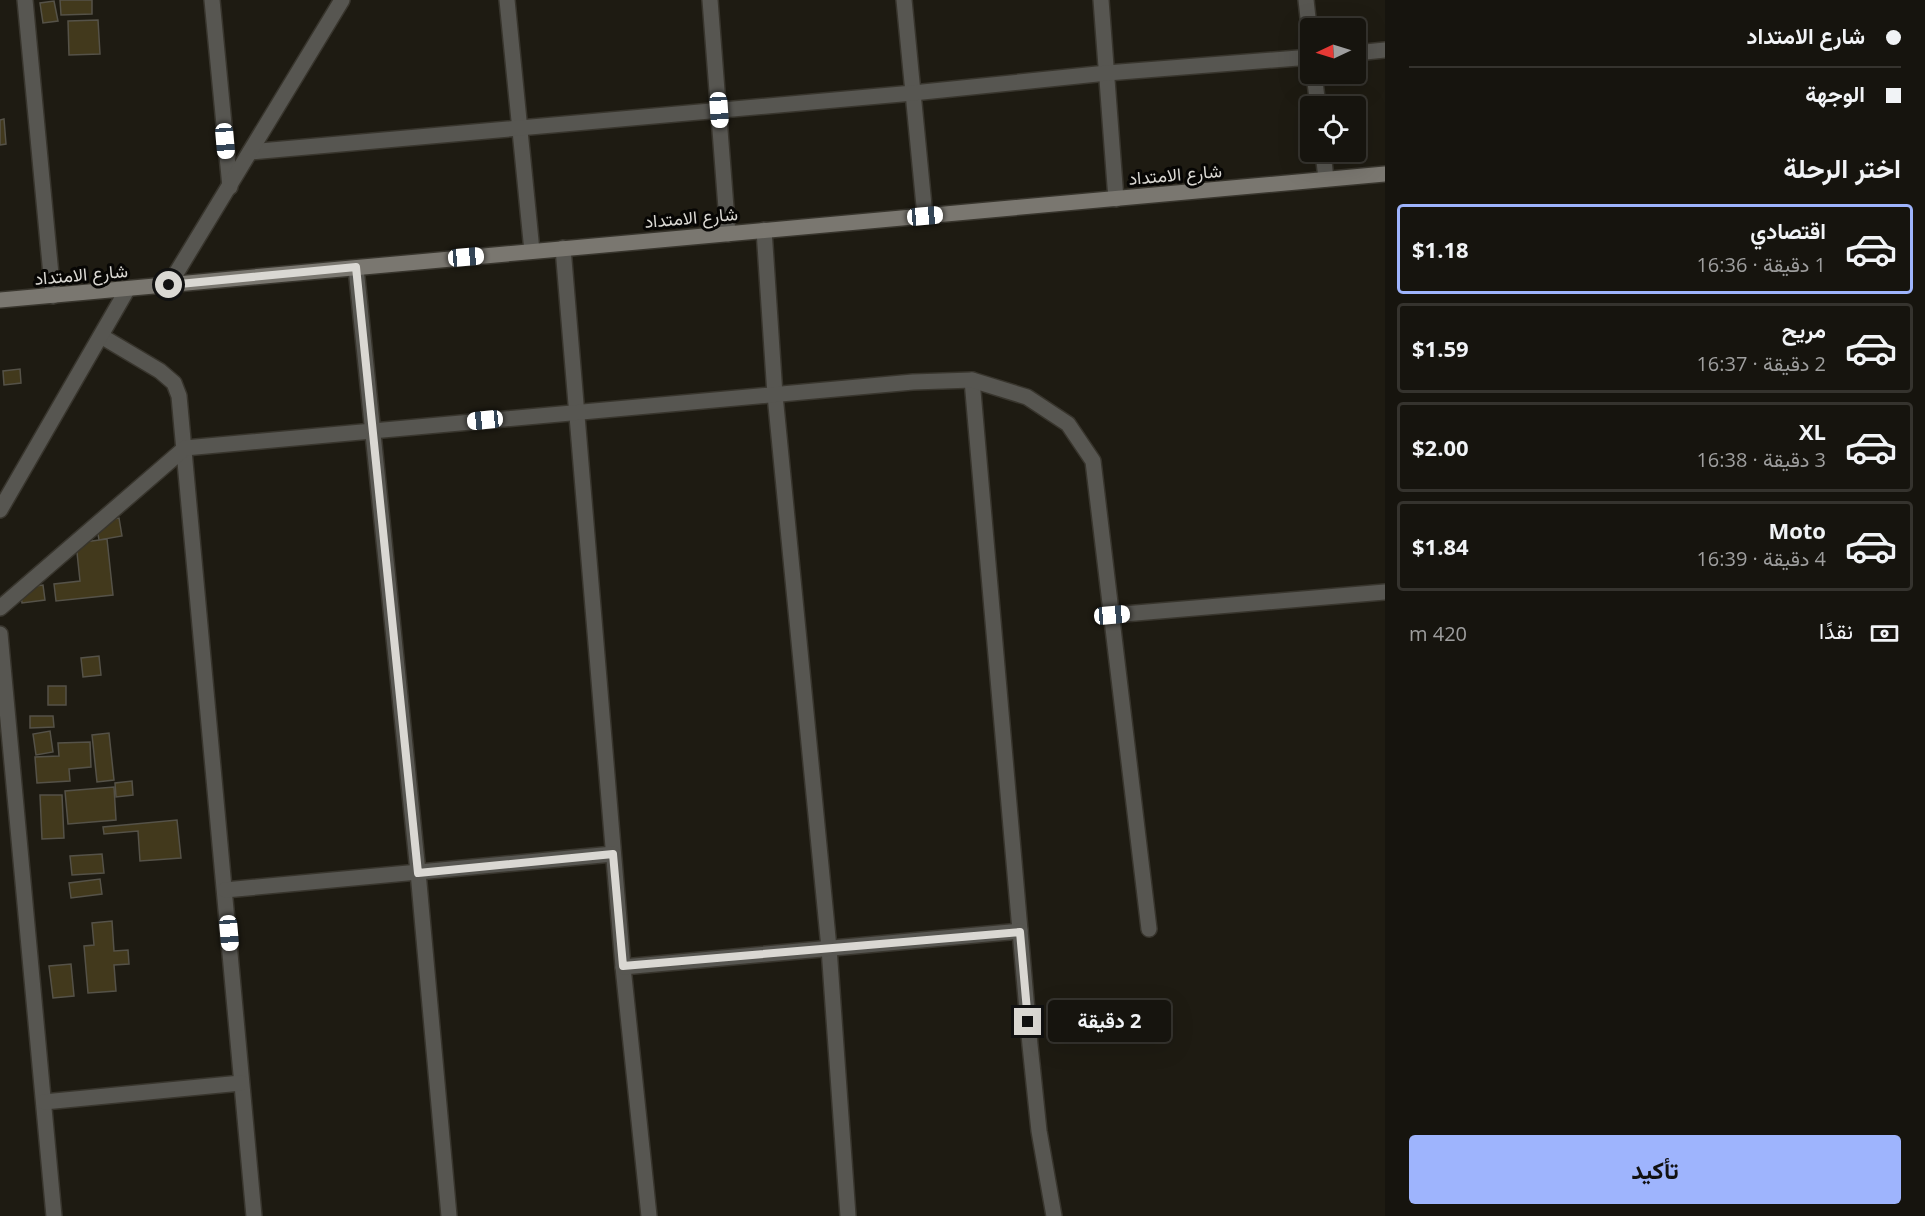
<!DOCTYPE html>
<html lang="ar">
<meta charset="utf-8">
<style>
body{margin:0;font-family:"Open Sans",Vazirmatn,sans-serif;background:#23211c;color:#f1f3f6;direction:rtl;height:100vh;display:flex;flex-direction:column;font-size:22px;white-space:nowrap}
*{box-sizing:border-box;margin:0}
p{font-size:20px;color:#9e9e9e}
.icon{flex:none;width:33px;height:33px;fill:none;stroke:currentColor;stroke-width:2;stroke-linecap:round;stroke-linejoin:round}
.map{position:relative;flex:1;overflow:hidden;direction:ltr}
.details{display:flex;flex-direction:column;background:#16140e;width:540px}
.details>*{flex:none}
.top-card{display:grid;align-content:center;height:132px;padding:0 24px;background:#16140e}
.needle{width:39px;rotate:266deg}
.controls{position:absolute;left:1300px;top:18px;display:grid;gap:12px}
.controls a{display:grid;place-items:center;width:66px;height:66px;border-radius:6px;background:#16140e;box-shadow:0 6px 24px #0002,0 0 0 2px #35332e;font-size:30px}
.end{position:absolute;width:27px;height:27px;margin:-14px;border:8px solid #dad8d3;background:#111;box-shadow:0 0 0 3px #111}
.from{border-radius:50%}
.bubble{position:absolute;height:42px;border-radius:6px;background:#16140e;box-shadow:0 6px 24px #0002,0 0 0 2px #35332e;font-size:20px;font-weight:700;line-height:42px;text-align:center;direction:rtl}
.car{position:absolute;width:18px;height:36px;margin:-18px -9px;border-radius:8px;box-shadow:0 0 4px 2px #0007;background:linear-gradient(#fff 24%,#345 0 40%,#fff 0 76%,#345 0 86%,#fff 0)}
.top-card b{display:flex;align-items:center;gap:21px;height:57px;font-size:22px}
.top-card b+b{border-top:2px solid #35332e}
.top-card i{width:15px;height:15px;background:#f1f3f6}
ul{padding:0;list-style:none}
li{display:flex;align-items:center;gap:18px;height:90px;margin:0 12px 9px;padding:0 12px;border:3px solid #35332e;border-radius:6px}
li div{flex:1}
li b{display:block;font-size:22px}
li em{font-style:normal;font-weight:700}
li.active{border-color:#9eb4fd}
li>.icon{width:54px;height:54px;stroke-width:1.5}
h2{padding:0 24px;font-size:27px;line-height:72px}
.pay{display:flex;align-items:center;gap:15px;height:66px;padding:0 24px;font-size:22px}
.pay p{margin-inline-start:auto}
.primary-button{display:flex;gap:12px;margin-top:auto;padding:12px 24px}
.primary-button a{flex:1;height:69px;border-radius:6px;background:#9eb4fd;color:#111;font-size:24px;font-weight:700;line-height:69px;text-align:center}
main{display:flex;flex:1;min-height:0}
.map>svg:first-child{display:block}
.building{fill:#42391c;stroke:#555248;stroke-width:1.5}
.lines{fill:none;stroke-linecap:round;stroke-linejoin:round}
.street-casing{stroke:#38352d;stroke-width:18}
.secondary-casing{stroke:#38352d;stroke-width:18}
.street{stroke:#575651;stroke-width:15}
.secondary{stroke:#7a7770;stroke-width:15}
.route{stroke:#dad8d3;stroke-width:8}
.labels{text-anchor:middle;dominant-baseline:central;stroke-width:6;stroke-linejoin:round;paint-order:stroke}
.street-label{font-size:18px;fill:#dad8d3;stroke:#070604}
</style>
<main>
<section class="details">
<div class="top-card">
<b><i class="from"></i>شارع الامتداد</b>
<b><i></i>الوجهة</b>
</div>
<h2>اختر الرحلة</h2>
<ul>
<li class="active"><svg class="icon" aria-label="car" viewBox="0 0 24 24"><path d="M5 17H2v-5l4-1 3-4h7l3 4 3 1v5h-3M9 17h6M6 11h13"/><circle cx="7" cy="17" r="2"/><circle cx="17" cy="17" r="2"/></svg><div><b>اقتصادي</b><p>1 دقيقة · 16:36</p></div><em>$1.18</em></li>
<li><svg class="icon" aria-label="car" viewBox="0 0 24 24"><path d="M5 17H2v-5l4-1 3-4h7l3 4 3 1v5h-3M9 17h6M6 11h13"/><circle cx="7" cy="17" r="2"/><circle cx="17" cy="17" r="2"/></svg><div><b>مريح</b><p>2 دقيقة · 16:37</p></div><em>$1.59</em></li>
<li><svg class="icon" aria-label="car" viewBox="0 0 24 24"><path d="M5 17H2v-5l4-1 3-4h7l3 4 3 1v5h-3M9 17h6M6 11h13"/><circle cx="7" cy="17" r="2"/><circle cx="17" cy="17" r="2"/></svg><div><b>XL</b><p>3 دقيقة · 16:38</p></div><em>$2.00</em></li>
<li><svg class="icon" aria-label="car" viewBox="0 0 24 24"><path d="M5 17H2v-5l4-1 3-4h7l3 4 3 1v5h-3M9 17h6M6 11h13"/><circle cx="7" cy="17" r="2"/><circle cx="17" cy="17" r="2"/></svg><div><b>Moto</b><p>4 دقيقة · 16:39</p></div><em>$1.84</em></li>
</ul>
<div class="pay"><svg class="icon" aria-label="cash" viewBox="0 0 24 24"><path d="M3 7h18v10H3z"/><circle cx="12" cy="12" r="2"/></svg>نقدًا<p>420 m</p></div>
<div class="primary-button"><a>تأكيد</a></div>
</section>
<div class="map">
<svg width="1385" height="1216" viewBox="0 0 1385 1216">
<rect width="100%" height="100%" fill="#1e1b12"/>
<g class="building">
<path d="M60,0H92V14L61,15Z"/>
<path d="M54,1L58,21L43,23L40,3Z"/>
<path d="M98,20L100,54L69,55L68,21Z"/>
<path d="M4,119L6,144L0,145V120Z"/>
<path d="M20,369L21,383L4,385L3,371Z"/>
<path d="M119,518L122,536L99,540L96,522Z"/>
<path d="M107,539L113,595L56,601L54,584L80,581L76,543Z"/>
<path d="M43,585L45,600L22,603L20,588Z"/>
<path d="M99,656L101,675L83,677L81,658Z"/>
<rect x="48" y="686" width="18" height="19"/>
<path d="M30,716H53L54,727L30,728Z"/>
<path d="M50,731L53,752L36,755L33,734Z"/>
<path d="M109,733L114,780L97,782L92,735Z"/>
<path d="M90,742L91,767L69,769L70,781L37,783L35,757L59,756L58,743Z"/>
<path d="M132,781L133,795L116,797L115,783Z"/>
<path d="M114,787L116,820L68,824L65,791Z"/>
<path d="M40,795H62L64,838L42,839Z"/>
<path d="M177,820L181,858L140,861L138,831L104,834L103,827Z"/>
<path d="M102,854L104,873L72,875L70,856Z"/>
<path d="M100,879L102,894L71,898L69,883Z"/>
<path d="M112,921L114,951L128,950L129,964L114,965L116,991L88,993L84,946L94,945L92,923Z"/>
<path d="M71,964L74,996L53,998L49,966Z"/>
</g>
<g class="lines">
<g class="street-casing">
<g id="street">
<path d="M25,0L53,296"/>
<path d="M212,0L230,187"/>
<path d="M507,0L532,251"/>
<path d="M710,0L728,234"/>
<path d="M904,0L925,216"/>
<path d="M1101,0L1116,199"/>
<path d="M1306,0L1311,45"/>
<path d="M1356,53L1385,50"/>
<path d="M1314,74L1318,106"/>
<path d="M250,152L913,93L1107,73L1311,57"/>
<path d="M1323,152L1326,179"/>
<path d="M764,230L775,395L829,948L848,1216"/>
<path d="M563,248L623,967L649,1216"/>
<path d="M356,268L418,872L449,1216"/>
<path d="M169,285L342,0"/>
<path d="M101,336L160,371L174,383L179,396L254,1216"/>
<path d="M972,380L1030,1045L1039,1131L1054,1216"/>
<path d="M0,510L127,290"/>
<path d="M0,608L185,448L913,382L972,380L1027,397L1068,424L1093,461L1149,929"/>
<path d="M1112,615L1385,592"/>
<path d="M0,634L54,1216"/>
<path d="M225,890L613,854"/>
<path d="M623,967L1020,931"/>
<path d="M44,1102L241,1083"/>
</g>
</g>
<g class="secondary-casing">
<path id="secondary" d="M0,300L1385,174"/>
</g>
<use href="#street" class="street"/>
<use href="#secondary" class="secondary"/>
</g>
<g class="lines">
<path class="route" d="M169,285L356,267L418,873L613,854L623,966L1020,932L1028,1022"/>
</g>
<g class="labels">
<g class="street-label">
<text transform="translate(1175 174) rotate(-5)">شارع الامتداد</text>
<text transform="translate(691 217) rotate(-5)">شارع الامتداد</text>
<text transform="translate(81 274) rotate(-5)">شارع الامتداد</text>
</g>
</g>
</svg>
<div class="controls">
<a><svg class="needle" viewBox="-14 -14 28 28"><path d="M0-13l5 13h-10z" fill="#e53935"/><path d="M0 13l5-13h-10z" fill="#9e9e9e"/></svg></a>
<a><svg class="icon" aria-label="locate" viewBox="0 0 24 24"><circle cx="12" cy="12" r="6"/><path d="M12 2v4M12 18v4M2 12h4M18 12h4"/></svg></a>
</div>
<i class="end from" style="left:169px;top:285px"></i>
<i class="end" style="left:1028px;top:1022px"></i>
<div class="bubble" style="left:1048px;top:1000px;width:123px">2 دقيقة</div>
<i class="car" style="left:719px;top:110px;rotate:176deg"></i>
<i class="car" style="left:225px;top:141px;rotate:175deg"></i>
<i class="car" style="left:925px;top:216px;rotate:85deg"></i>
<i class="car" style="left:466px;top:257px;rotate:85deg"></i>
<i class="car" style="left:485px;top:420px;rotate:264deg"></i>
<i class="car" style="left:1112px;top:615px;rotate:85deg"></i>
<i class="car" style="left:229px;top:933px;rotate:175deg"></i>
</div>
</main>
